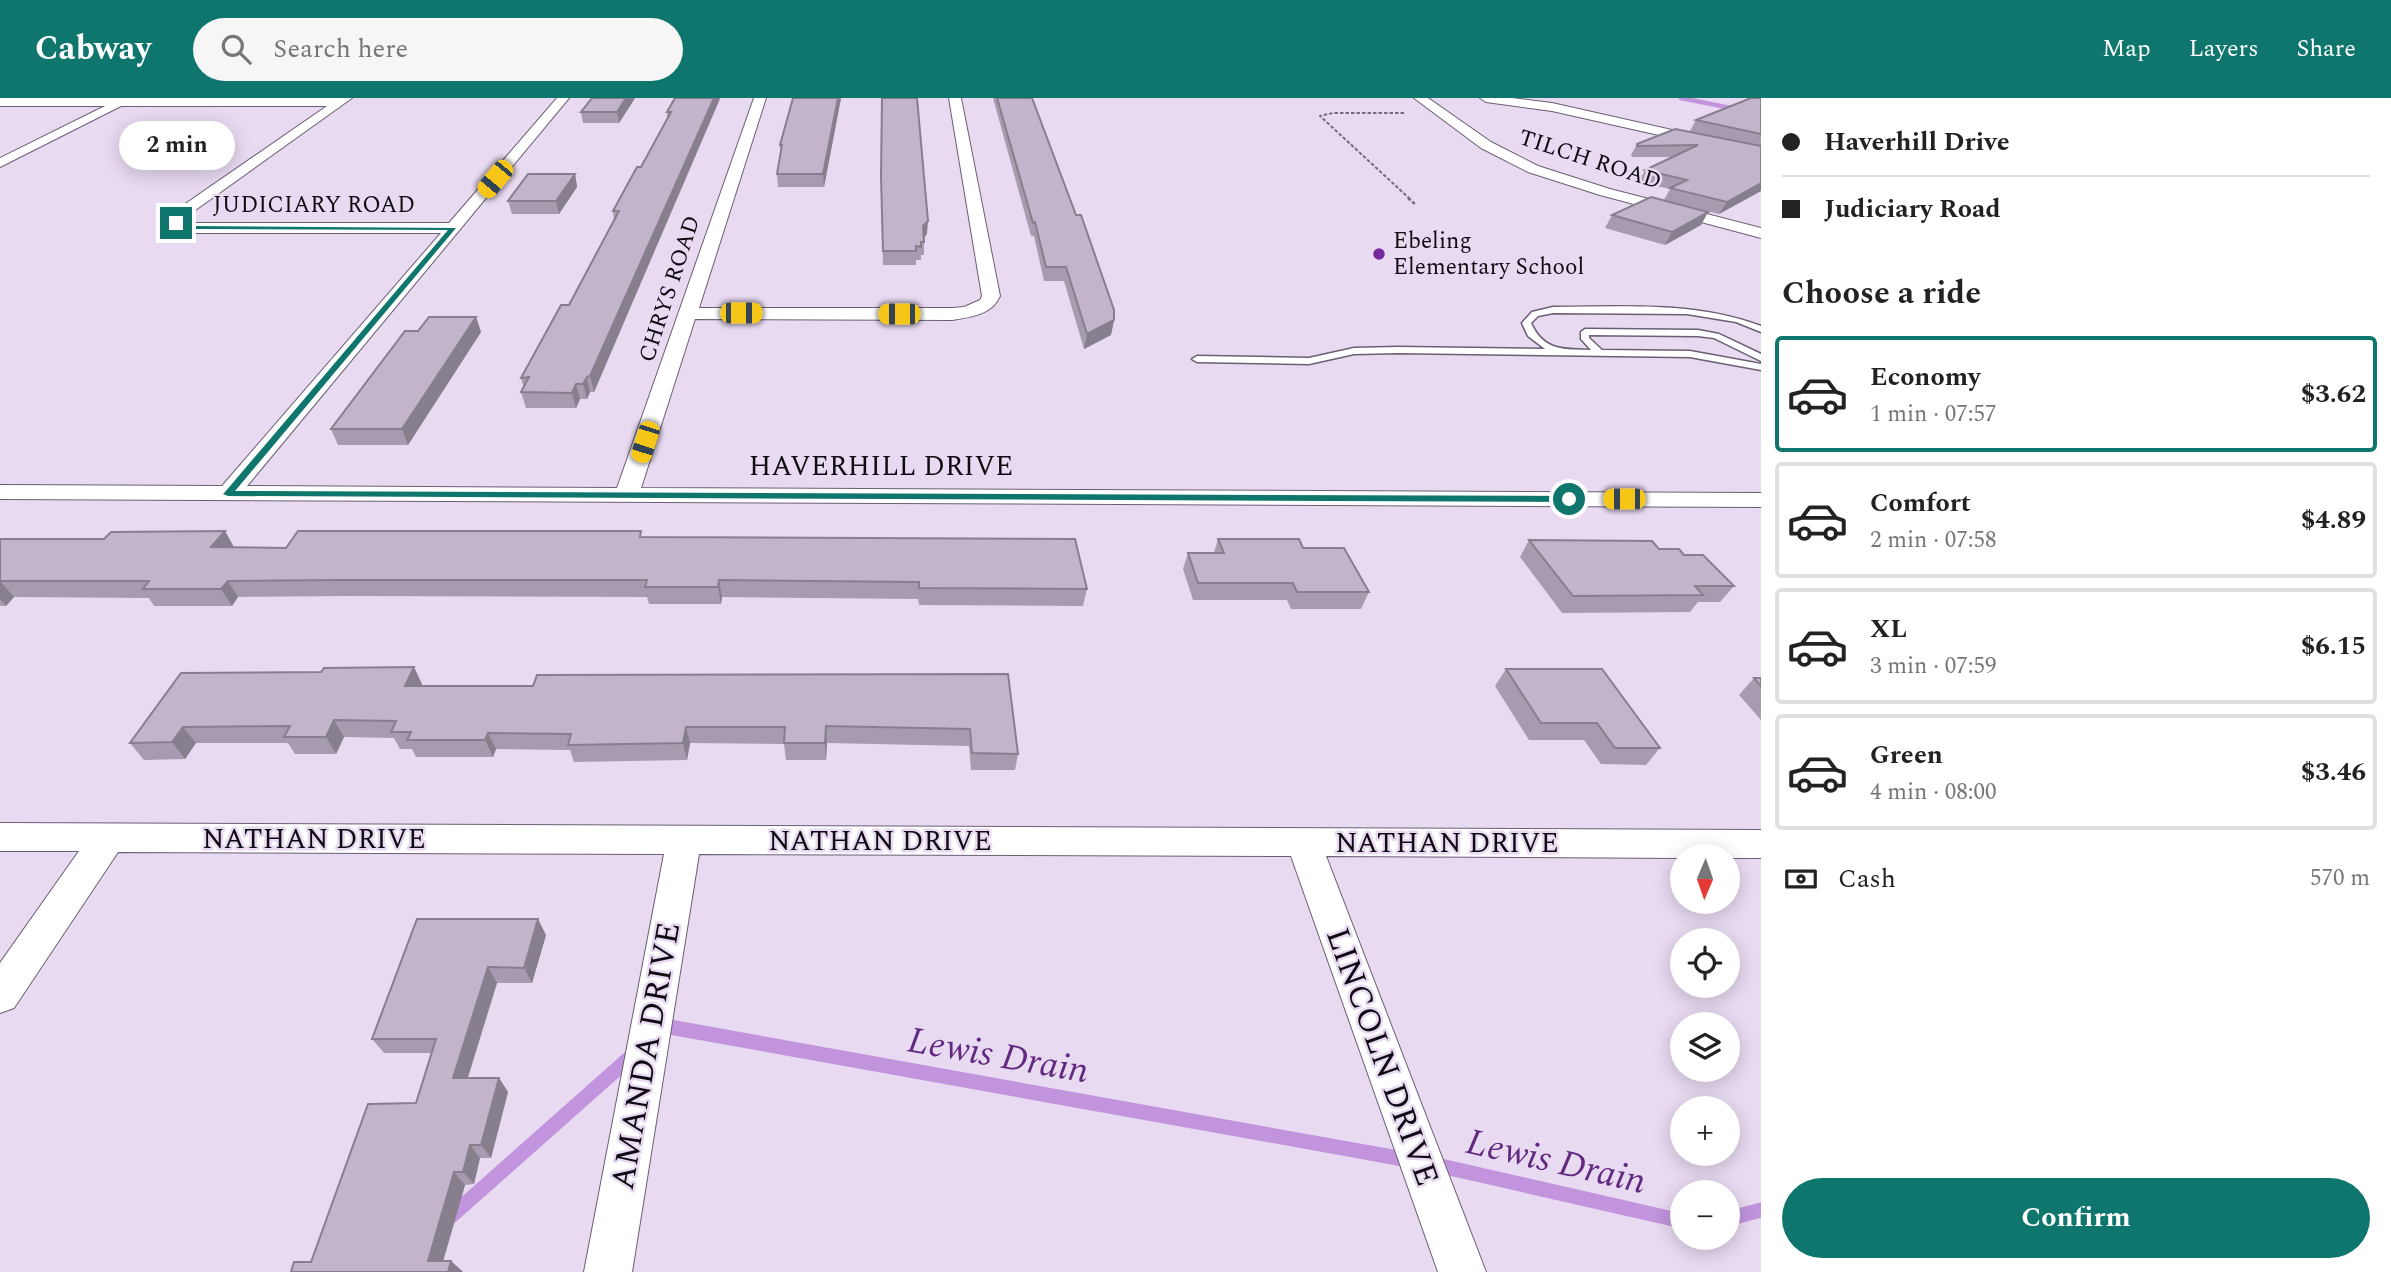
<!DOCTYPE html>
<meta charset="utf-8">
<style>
body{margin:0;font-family:Spectral,serif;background:#f6f6f6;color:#222;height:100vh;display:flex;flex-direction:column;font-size:26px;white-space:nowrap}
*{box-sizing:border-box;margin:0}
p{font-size:23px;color:#767676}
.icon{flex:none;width:38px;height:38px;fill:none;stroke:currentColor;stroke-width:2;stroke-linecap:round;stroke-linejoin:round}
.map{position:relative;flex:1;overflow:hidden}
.side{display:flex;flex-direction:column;background:#fff;width:630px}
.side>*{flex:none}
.top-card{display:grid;align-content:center;height:154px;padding:0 21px;background:#fff}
.needle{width:46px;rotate:182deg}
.fabs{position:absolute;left:1670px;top:746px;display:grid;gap:14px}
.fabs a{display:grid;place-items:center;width:70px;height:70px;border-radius:50%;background:#fff;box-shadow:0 4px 18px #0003;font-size:35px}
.end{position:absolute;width:32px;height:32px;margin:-16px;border:9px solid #0f766e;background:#fff;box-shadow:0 0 0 4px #fff}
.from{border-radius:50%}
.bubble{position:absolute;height:49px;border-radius:24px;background:#fff;box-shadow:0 4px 18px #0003;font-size:23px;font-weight:700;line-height:49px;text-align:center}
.car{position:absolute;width:21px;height:42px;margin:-21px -10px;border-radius:9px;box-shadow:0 0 5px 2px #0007;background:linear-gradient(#f5c518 24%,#345 0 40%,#f5c518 0 76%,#345 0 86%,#f5c518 0)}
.top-card b{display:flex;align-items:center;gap:24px;height:66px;font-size:26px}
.top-card b+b{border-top:2px solid #e0e0e0}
.top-card i{width:18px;height:18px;background:#222}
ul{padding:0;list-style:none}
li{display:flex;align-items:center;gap:21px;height:116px;margin:0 14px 10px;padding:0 7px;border:4px solid #e0e0e0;border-radius:7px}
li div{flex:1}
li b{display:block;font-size:26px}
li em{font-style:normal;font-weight:700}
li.current{border-color:#0f766e}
li>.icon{width:63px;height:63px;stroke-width:1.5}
h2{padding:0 21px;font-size:32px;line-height:84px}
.pay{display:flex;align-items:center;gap:18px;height:77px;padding:0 21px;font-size:26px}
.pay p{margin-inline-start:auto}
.action{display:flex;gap:14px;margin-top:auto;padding:14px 21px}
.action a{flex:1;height:80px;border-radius:42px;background:#0f766e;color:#fff;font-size:28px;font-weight:700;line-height:80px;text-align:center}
header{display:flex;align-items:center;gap:42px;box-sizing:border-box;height:98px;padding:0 35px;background:#0f766e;color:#fff}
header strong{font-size:33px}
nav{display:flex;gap:38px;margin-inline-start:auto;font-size:24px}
.search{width:490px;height:63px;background:#f6f6f6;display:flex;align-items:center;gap:18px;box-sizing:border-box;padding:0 24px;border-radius:38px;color:#767676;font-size:26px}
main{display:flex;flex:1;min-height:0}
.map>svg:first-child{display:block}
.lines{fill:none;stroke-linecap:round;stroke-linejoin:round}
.stream-far1{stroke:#c194dd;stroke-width:4.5}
.stream{stroke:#c194dd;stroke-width:15}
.lane-casing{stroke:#6b5f73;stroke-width:3}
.street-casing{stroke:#6b5f73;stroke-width:2}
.path-far1{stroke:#756c7b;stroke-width:2;stroke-dasharray:3.5 2;stroke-linecap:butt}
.path{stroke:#756c7b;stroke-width:2.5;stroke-dasharray:3.5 2;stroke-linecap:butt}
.lane{fill:#fff;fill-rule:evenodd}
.street{fill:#fff;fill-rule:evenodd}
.wall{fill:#a79caf}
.shaded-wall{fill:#887f8e}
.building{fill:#c2b5cb;stroke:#887f8e;stroke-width:2}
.route{fill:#0f766e}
.poi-dot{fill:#75299c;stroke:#e8daf1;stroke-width:2.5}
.labels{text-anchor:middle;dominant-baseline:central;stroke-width:5;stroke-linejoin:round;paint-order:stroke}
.far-street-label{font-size:23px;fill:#100b13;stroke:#e8daf1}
.far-poi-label{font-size:23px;fill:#100b13;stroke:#e8daf1;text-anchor:start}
.street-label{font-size:28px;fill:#100b13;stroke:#e8daf1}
.near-street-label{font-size:33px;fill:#100b13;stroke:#e8daf1}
.near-water-label{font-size:37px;font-style:italic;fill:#622980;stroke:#e8daf1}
</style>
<header>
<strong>Cabway</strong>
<div class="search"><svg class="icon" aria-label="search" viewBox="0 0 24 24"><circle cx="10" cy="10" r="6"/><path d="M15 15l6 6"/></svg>Search here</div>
<nav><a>Map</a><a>Layers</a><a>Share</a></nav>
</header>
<main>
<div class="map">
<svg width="1761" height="1174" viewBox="0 0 1761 1174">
<rect width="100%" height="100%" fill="#e8daf1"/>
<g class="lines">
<path class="stream-far1" d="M1681,0L1761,16"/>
<g class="stream">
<path d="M659,934L664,928L1409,1062"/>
<path d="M1432,1066L1682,1123"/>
<path d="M449,1120L634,956"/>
<path d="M1727,1121L1761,1112"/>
</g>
<g class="lane-casing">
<path id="lane" d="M1553,209C1623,209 1694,203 1761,228V234L1736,224L1687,216L1553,215L1538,218L1531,225C1544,254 1565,251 1591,252L1581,241V234L1585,231L1698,232L1719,236L1761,256V263L1714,240L1698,238L1589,237V240L1602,252L1690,253L1761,266V272L1690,259L1398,255L1354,256L1309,266L1197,264L1192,261L1197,258L1309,260L1354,250L1398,249L1545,251L1528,238L1522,225L1532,214Z"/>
</g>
<g class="street-casing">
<g id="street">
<path d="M0,0H352L187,118L185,123L196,125H449L557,0H569L247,388L617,390L754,0H766L699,210H952L964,209L980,202L982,198L949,0H961L1000,198C992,217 970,219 952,222L695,221L641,390L1761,395V409L0,401V387L222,388L441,135H196L170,129L168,126L175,113L327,8H121L0,69V60L105,8H0Z"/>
<path d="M1414,0H1428L1491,44L1538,68L1610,91L1761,130V140L1600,97L1528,74L1481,50Z"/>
<path d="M1480,0H1512L1552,5L1761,52V60L1552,13L1486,4Z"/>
<path d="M0,725L1761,732V760H1727V758H1682V760L1326,758L1486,1174H1438L1291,758L699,756L632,1174H584L664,756L118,754L14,910L0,915V865L79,753H0Z"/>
</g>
</g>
<path class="path-far1" d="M1404,15H1333L1320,18L1410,101"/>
<path class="path" d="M1408,100L1415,106"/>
<use href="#lane" class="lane"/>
<use href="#street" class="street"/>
</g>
<g class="wall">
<path d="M635,0L619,25H583L581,14Z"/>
<path d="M675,0H720L594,294H590L587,301H580L576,310H526L521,294L524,290L521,280L569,207L614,122L613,113L641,69L667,21V14Z"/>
<path d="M841,0L824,89H778L777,76L781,57L780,47Z"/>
<path d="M993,0H1032L1114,222L1111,237L1084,251L1064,183H1044L1034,138H1031Z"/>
<path d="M1761,0V93L1719,116L1680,106L1708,114L1701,127L1665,147L1605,130L1612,117L1664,102L1670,91L1639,84L1645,72L1672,59H1632L1631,57L1637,46L1690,33L1696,22Z"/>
<path d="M575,76L577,89L559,116H512L508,103Z"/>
<path d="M881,90L927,136L924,140V157H921V162H916V167H883Z"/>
<path d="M476,219L481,234L408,347H338L331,331L418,233Z"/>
<path d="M643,439L1087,491L1083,508L919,507L918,501L722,499L721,506H649L647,499L348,498L238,499L232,508H154L149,500L14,499L6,508H0V441L234,449L286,450Z"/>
<path d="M1218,441L1303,450L1369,494L1361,511H1291L1287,502H1193L1183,471L1188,455H1214Z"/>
<path d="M1529,442L1659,451L1684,457L1734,488L1720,504H1698L1690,514L1562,515L1520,459Z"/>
<path d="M1506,571L1660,650L1646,667L1601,666L1584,642H1529L1495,588Z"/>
<path d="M321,574L422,586L421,588H533L1008,576L1018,656L1015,672H971L969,648L827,645L826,662H786L784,646L690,645L687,662L574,664L570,652L496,651L493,659H416L412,651H400L394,640L344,639L336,656H295L288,645H196L185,661L144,662L130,645Z"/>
<path d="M1754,580H1761V622L1739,597Z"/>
<path d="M417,821L546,837L532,885H497L468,980H499L508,994L491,1060H480L474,1086L465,1087L443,1163H451L463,1174H291L311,1164L416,1005L432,955H384L372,941Z"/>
</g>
<g class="shaded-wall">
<path d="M626,0H635L619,25L617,14Z"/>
<path d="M714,0H720L719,3L594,294L590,278Z"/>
<path d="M838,0H841L824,89L823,76Z"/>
<path d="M575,76L577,89L559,116L556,103Z"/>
<path d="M1761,85V93L1719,116L1727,104Z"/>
<path d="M1708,114L1701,127L1665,147L1672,134Z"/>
<path d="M928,123L927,136L922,141L923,128Z"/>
<path d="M476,219L481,234L408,347L402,331Z"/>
<path d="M1114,222L1111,237L1084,251L1087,236Z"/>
<path d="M587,279L590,294L587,301L583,286Z"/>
<path d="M576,286L580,301L576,310L572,295Z"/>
<path d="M225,433L234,449H211Z"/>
<path d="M719,482L722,499L721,506L718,489Z"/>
<path d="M0,483L14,499L6,508L0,501Z"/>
<path d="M228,483L238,499L232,508L221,491Z"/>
<path d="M414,569L422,586L413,605L405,588Z"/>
<path d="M334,622L344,639L336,656L326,639Z"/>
<path d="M826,628L827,645L826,662L825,645Z"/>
<path d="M183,629L196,645L185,661L172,644Z"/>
<path d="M686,629L690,645L687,662L683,645Z"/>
<path d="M488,635L496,651L493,659L485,642Z"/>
<path d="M538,821L546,837L532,885L524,870Z"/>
<path d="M488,869L497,885L463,994L453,980Z"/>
<path d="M499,980L508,994L491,1060L481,1047Z"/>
<path d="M470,1047L480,1060L474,1086L463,1074Z"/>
<path d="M454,1074L465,1087L440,1174L428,1163Z"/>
<path d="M451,1163L463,1174H448Z"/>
</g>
<g class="building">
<path d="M592,0H626L617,14H581Z"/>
<path d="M675,0H714L590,278L587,279L583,286H576L572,295L521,294L529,279L521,280L561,207H569L619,113H613L637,69H641L671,14H667Z"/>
<path d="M793,0H838L823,76H777L782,47H780Z"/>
<path d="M882,0H917L928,123L923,128L924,144H921V149L916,148V153H883L881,78Z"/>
<path d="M997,0H1032L1076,117H1081L1114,212V222L1087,236L1066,169H1046L1035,124L1033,125Z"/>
<path d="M1751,0H1761V36L1696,22Z"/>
<path d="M1675,31L1761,48V85L1727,104L1670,90L1687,82L1645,72L1698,47L1637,48V46Z"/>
<path d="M528,76H575L556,103H508Z"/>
<path d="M1651,99L1708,114L1672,134L1612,117Z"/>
<path d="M429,219H476L402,331H331L405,233H418Z"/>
<path d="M225,433L211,449L286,450L298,433H641L640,439L1075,441L1087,491L919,490V484L719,482L718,489H645L647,482H340L228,483L221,491H143L149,483H0V441H104L111,434Z"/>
<path d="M1218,441H1299L1303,450H1344L1369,494H1297L1293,485H1198L1188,455H1224Z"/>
<path d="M1529,442L1652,443L1659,451H1679L1684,457H1703L1734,488H1695L1703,497L1573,498Z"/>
<path d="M414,569L405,588H533L537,577L1008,576L1018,656L972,655L970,631L826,628L825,645H784L785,629H686L683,645L568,647L571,636L488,635L485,642H407L411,634H391L396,623L334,622L326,639H284L290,628L183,629L172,644L130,645L181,575L321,574L324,570Z"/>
<path d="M1506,571H1602L1660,650H1615L1597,625H1541Z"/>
<path d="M1754,580H1761V588Z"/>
<path d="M417,821H538L524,870L488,869L453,980H499L481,1047H470L463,1074H454L428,1163H451L448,1174H291L294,1164H311L368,1006L416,1005L436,941H372Z"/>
</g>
<path class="route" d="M176,124L196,128L456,130L235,393L1569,398L1573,401L1569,404L228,398L223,396L225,394L448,132L196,131L174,127Z"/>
<circle class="poi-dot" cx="1379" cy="156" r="7"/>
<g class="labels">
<g class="far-street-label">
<text transform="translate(1590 62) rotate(18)">TILCH ROAD</text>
<text x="314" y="107">JUDICIARY ROAD</text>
<text transform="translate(670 191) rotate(-72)">CHRYS ROAD</text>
</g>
<g class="far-poi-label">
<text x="1393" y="143">Ebeling<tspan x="1393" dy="26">Elementary School</tspan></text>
</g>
<g class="street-label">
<text x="881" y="368">HAVERHILL DRIVE</text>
<text x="314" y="741">NATHAN DRIVE</text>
<text x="880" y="743">NATHAN DRIVE</text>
<text x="1447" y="745">NATHAN DRIVE</text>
</g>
<g class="near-street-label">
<text transform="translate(646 958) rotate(-80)">AMANDA DRIVE</text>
<text transform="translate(1382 959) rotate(70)">LINCOLN DRIVE</text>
</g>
<g class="near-water-label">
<text transform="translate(998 958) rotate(10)">Lewis Drain</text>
<text transform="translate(1556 1064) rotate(13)">Lewis Drain</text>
</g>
</g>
</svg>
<div class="fabs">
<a><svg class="needle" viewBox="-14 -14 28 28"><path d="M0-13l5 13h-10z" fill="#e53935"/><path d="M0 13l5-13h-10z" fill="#767676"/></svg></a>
<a><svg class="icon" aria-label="locate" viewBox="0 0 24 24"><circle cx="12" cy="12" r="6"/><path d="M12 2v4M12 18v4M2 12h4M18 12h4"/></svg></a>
<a><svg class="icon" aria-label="layers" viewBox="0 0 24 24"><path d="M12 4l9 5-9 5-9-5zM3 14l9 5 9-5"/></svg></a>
<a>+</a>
<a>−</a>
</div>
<i class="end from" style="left:1569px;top:401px"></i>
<i class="end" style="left:176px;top:125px"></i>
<div class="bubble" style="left:119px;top:23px;width:116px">2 min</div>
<i class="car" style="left:495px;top:81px;rotate:220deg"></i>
<i class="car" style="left:741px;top:215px;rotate:90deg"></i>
<i class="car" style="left:899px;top:216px;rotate:270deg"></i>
<i class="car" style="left:645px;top:344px;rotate:198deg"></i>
<i class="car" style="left:1624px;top:401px;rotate:270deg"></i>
</div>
<section class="side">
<div class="top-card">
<b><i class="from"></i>Haverhill Drive</b>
<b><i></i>Judiciary Road</b>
</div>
<h2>Choose a ride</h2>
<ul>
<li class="current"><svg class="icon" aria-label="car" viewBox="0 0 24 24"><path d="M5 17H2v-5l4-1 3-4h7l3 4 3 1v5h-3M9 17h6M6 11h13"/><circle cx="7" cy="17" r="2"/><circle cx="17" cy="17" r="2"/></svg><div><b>Economy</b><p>1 min · 07:57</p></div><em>$3.62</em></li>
<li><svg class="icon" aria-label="car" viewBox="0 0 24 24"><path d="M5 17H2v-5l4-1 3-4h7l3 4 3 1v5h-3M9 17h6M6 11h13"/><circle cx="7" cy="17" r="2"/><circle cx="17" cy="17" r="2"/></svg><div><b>Comfort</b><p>2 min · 07:58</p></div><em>$4.89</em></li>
<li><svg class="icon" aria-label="car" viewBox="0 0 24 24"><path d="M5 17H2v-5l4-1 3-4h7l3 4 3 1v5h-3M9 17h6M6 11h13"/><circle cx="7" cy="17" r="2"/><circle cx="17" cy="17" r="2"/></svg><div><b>XL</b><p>3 min · 07:59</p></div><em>$6.15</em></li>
<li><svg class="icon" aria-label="car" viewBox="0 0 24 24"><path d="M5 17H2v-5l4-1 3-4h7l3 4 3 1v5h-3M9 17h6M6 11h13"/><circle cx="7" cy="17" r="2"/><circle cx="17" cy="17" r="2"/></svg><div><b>Green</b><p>4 min · 08:00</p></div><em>$3.46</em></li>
</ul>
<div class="pay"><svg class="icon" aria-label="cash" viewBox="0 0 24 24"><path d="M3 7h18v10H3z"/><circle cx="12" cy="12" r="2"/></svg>Cash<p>570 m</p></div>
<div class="action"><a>Confirm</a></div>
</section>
</main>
